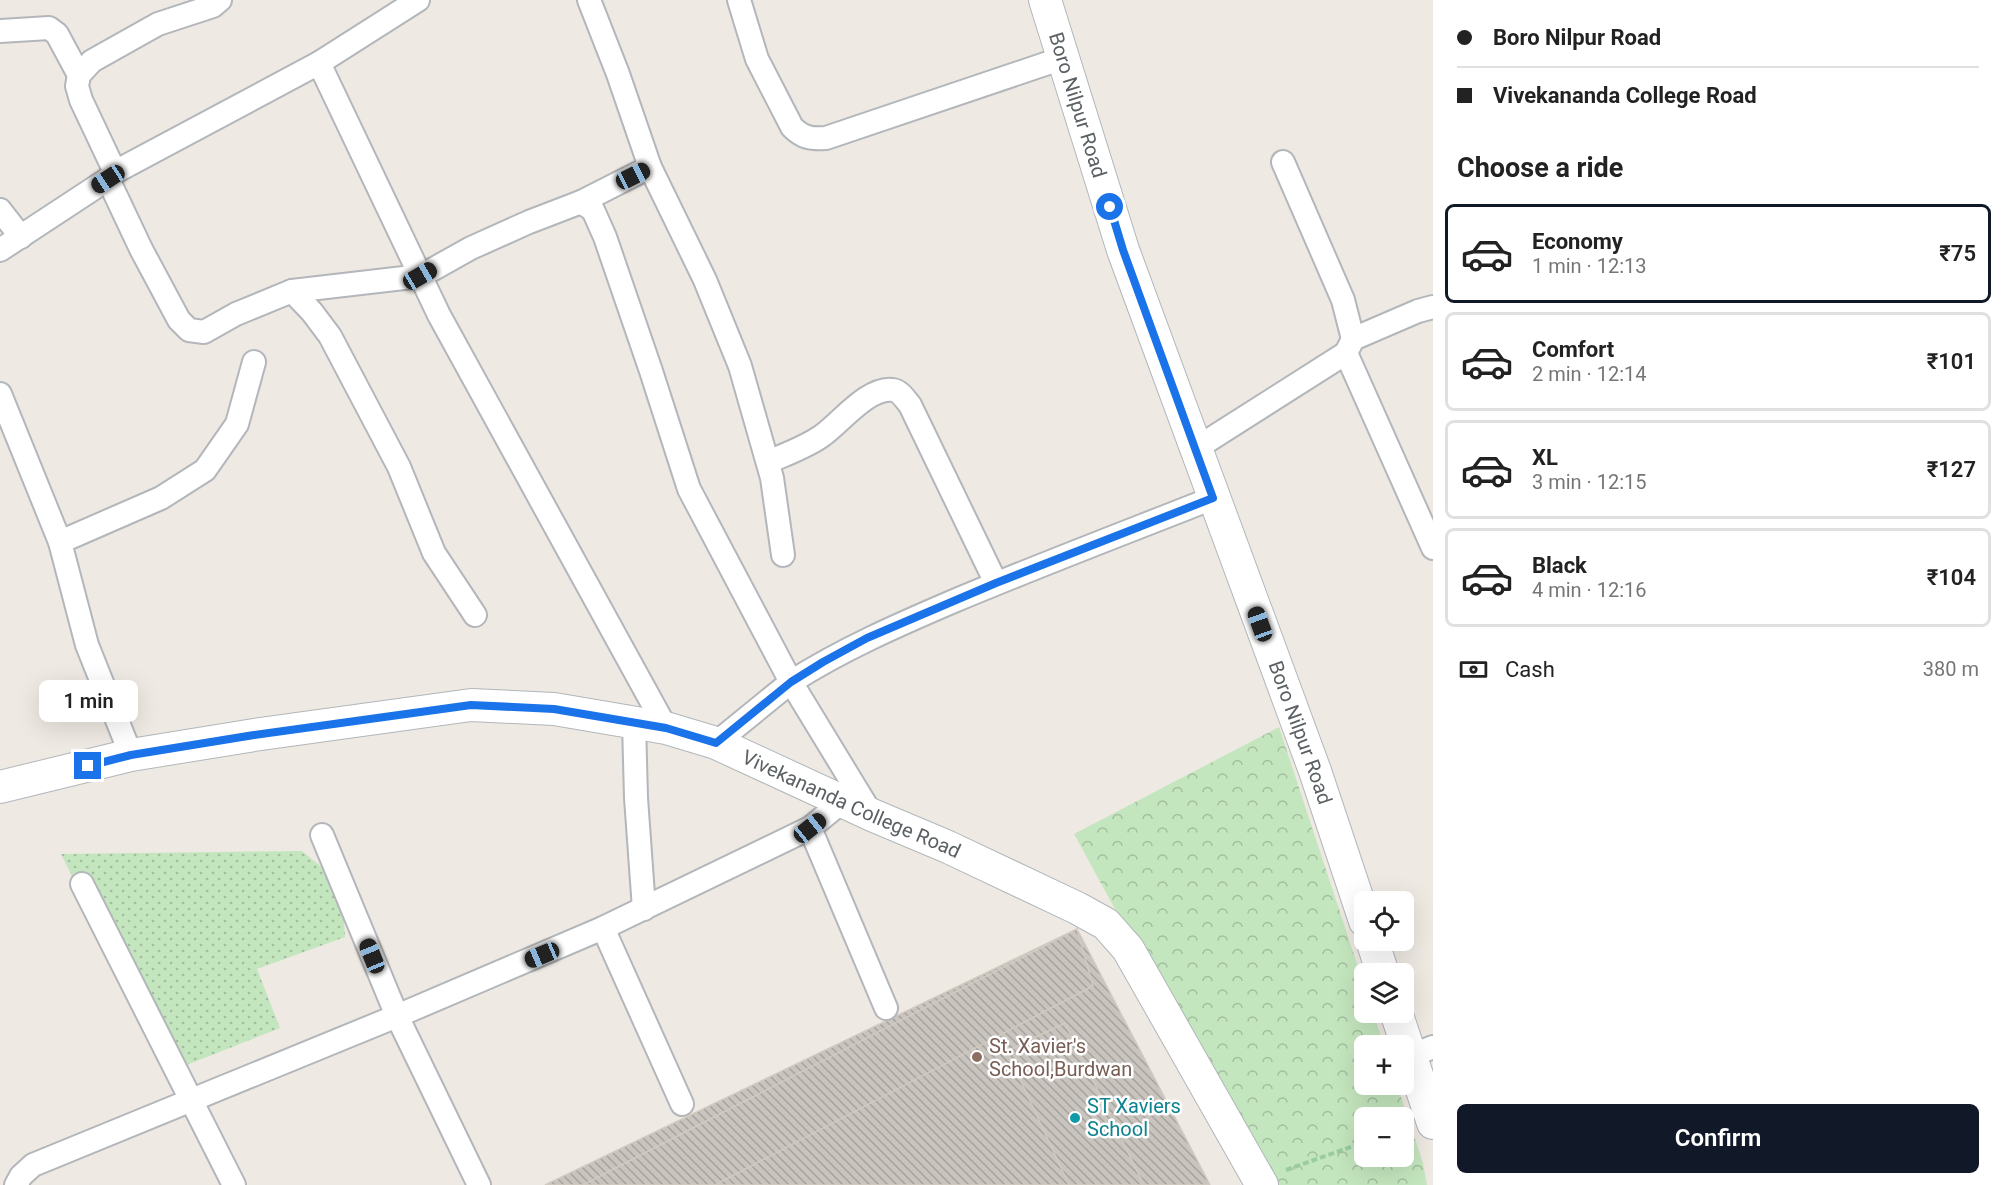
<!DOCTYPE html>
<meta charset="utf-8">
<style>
body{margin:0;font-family:Roboto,sans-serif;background:#f2f2f2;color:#222;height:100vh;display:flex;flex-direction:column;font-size:22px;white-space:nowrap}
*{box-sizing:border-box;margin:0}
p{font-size:20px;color:#767676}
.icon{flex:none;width:33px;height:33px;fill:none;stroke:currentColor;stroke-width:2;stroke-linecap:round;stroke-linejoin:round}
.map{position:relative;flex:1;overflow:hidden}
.panel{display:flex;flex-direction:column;background:#fff;width:570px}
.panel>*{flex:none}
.banner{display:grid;align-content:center;height:132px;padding:0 24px;background:#fff}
.buttons{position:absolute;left:1354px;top:891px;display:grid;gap:12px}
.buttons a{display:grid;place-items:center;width:60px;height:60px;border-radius:9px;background:#fff;box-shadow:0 6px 24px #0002;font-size:30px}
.end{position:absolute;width:27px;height:27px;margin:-14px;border:8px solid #1a73e8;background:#fff;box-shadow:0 0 0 3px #fff}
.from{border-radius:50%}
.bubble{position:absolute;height:42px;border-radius:9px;background:#fff;box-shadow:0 6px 24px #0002;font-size:20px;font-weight:600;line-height:42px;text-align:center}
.car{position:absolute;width:18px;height:36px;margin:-18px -9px;border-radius:8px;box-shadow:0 0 4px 2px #0007;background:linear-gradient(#222 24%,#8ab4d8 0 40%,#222 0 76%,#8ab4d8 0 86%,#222 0)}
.banner b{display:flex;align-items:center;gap:21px;height:57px;font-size:22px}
.banner b+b{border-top:2px solid #e0e0e0}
.banner i{width:15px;height:15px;background:#222}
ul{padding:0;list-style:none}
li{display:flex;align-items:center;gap:18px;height:99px;margin:0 12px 9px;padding:0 12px;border:3px solid #e0e0e0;border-radius:9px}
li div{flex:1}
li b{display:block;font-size:22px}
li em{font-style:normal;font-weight:600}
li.active{border-color:#111827}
li>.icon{width:54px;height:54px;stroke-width:1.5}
h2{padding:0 24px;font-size:27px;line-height:72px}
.pay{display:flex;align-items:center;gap:15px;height:66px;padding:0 24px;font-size:22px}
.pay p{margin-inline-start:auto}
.action{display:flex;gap:12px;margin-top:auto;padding:12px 24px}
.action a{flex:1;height:69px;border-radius:9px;background:#111827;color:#fff;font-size:24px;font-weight:600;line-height:69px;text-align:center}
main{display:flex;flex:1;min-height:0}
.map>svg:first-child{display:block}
.forest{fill:url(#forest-crowns);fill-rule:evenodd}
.park{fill:url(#park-dots)}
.building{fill:url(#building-back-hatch);stroke:#d2cac0;stroke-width:1.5}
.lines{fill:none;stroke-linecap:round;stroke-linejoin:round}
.street-casing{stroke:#b3b6ba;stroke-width:26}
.secondary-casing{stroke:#b1b7ba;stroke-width:34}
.path{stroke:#9acca0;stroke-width:4;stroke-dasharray:6 3;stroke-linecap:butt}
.street{stroke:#fff;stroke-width:22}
.secondary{stroke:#fff;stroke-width:32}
.route{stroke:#1a73e8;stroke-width:8}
.education-dot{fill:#8d6e63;stroke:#fff;stroke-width:2}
.culture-dot{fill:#0f9aa8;stroke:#fff;stroke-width:2}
.labels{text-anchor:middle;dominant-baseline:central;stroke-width:5;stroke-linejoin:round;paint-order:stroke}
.street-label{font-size:20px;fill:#5a6063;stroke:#fff}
.education-label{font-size:20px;fill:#785e54;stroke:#fff;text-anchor:start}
.culture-label{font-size:20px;fill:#0d838f;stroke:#fff;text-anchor:start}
</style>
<main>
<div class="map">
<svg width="1433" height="1185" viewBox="0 0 1433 1185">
<defs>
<pattern id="forest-crowns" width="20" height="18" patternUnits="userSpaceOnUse" patternTransform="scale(1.5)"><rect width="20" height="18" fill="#c4e6be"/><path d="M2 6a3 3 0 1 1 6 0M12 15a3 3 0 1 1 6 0" fill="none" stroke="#a2be9e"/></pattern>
<pattern id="park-dots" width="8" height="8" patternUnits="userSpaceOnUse" patternTransform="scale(1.5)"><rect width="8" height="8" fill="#c4e6be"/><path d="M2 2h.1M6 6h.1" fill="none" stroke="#a2be9e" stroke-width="1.8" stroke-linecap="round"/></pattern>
<pattern id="building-back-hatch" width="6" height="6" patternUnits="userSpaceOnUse" patternTransform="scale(1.5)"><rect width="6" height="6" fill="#c9c4be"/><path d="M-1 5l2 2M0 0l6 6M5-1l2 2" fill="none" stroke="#a6a39e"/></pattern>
</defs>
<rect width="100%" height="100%" fill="#eee9e2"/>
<path class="forest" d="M1279,727L1365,988V1012L1373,1013L1384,1045L1365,1046V1084L1397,1085L1423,1163L1427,1185H1266L1074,834ZM1365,1118H1404V1156H1365Z"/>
<path class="park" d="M302,851L341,883L345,937L257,969L280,1028L169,1072L61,854Z"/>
<g class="building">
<path d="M1077,929L1210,1185H545Z"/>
<path d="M1077,929L1093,986L715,1185H583Z"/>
<path d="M1065,1023L1144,1185H1069L1007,1051Z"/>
</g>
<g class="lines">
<g class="street-casing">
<g id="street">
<path d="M589,0L618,74L650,167L705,280L740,366L772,478L783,555"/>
<path d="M739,0L757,59L792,127C803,138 811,139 826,138L1063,58"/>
<path d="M0,31L49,28L57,34L79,75"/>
<path d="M319,63L439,315L666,728"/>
<path d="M115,172L81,100L77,86L79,75L92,61L158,24L213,6L220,0"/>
<path d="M108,179L141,249L179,320L189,330L204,332L236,314L292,291L421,276L471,248L529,222L581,202L593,210L605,237L651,371L689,489L791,682L716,743"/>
<path d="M581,202L650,167"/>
<path d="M0,210L21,237"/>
<path d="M0,250L108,179L115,172L319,63L418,0"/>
<path d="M292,291L312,312L330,336L399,467L434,553L475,615"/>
<path d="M1353,339L1418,311L1433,307"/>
<path d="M1346,353L1433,548"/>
<path d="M0,394L60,542"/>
<path d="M1195,449L1346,353L1353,339L1343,300L1283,162"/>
<path d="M768,462C786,454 807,447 823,435C840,423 869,386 893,390C900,391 905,399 910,405L996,583"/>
<path d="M634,723L636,798L644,909"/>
<path d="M131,755L87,645L60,542L161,498L205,470L237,424L254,362"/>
<path d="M872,815L791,682C843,649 898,625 954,601C1040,565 1127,532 1213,498"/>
<path d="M810,828L886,1008"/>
<path d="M322,835L397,1016L479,1185"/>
<path d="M82,884L234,1185"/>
<path d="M603,928L682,1104"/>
<path d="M1411,1056L1433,1047"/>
<path d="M16,1185L21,1176L33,1165L397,1016L603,928L810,828L843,801"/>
</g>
</g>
<g class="secondary-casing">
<g id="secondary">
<path id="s1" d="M1045,0L1123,250L1315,771L1365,921"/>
<path id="s2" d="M0,787L131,755L254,735L471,705L554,709L666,728L716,743L872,815L948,847L1077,908L1106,924L1128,949L1262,1185"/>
<path d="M1372,940L1383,974"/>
<path d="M1396,1012L1433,1123"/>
</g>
</g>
<path class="path" d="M1286,1170L1365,1142"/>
<use href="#street" class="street"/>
<use href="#secondary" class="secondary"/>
</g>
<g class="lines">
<path class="route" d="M88,766L131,755L254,735L471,705L554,709L666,728L716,743L791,682L823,662L867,638L996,583L1213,498L1123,250L1110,207"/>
</g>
<circle class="education-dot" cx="977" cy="1057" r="6"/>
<circle class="culture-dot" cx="1075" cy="1118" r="6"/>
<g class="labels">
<g class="street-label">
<text stroke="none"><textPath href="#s1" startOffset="110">Boro Nilpur Road</textPath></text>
<text stroke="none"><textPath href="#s1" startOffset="776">Boro Nilpur Road</textPath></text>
<text stroke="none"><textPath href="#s2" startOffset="876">Vivekananda College Road</textPath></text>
</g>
<g class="education-label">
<text x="989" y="1046">St. Xavier's<tspan x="989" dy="23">School,Burdwan</tspan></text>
</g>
<g class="culture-label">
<text x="1087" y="1106">ST Xaviers<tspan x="1087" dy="23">School</tspan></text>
</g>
</g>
</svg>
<div class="buttons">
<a><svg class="icon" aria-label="locate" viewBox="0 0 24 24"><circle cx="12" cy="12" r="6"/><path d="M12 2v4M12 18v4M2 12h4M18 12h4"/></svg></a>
<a><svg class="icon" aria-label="layers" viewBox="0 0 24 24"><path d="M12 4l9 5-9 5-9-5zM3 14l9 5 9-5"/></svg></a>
<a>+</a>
<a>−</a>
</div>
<i class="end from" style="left:1110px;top:207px"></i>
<i class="end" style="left:88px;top:766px"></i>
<div class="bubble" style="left:39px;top:680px;width:99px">1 min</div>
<i class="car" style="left:633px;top:176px;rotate:63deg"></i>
<i class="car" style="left:108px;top:179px;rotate:237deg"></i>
<i class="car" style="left:420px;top:276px;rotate:60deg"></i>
<i class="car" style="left:1260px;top:624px;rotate:340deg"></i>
<i class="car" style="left:810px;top:828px;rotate:51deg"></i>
<i class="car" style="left:542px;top:955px;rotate:247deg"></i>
<i class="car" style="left:372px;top:956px;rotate:338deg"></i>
</div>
<section class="panel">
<div class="banner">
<b><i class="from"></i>Boro Nilpur Road</b>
<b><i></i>Vivekananda College Road</b>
</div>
<h2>Choose a ride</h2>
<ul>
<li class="active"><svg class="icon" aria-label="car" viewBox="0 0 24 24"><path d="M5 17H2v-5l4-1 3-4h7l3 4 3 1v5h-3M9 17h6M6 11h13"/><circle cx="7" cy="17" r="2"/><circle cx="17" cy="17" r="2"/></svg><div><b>Economy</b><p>1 min · 12:13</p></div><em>₹75</em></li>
<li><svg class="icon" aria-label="car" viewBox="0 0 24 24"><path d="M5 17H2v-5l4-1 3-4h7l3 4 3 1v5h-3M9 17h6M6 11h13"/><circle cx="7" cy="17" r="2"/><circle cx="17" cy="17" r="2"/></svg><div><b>Comfort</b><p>2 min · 12:14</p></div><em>₹101</em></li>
<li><svg class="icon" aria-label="car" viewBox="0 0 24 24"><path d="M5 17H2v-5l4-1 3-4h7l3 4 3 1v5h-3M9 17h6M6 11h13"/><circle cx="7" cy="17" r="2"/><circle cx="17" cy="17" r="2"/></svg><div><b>XL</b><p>3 min · 12:15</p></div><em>₹127</em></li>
<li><svg class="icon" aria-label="car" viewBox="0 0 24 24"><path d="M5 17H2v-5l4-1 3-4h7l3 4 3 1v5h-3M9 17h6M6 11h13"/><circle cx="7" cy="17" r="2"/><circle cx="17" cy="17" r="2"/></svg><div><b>Black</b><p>4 min · 12:16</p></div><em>₹104</em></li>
</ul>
<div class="pay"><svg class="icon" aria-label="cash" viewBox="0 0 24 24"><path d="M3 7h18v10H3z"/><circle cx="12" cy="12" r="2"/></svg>Cash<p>380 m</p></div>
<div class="action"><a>Confirm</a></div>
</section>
</main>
